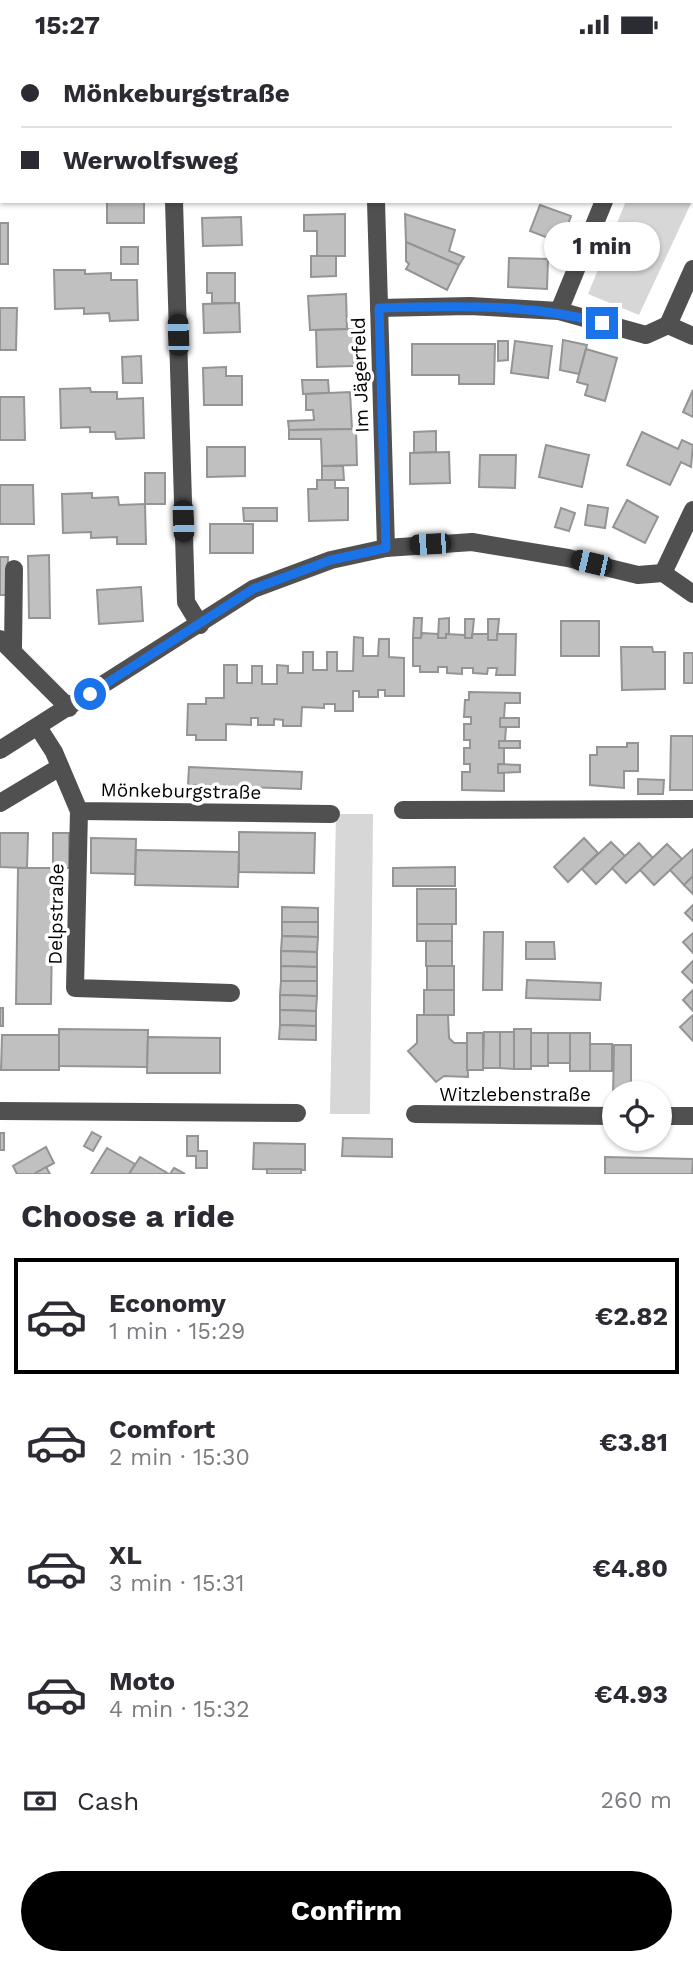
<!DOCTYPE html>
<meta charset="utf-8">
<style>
body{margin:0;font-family:"Work Sans",sans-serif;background:#f2f2f3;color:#2b2b33;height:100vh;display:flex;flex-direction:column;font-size:26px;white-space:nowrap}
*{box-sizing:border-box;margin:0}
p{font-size:23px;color:#7c7c81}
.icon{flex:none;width:38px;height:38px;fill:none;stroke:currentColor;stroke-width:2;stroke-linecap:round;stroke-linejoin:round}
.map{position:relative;height:1125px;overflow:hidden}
.drawer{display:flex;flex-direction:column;background:#fff;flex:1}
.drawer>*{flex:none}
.hud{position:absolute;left:0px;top:0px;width:693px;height:154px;box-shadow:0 2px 5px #0004;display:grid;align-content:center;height:154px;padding:0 21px;background:#fff}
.tools{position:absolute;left:602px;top:1032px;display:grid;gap:14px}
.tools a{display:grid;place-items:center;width:70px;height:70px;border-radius:50%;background:#fff;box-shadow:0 2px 5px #0004;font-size:35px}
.end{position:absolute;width:32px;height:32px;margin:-16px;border:9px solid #1a73e8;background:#fff;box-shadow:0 0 0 4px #fff}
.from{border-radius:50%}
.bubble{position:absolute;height:49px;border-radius:24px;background:#fff;box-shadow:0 2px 5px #0004;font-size:23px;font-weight:700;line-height:49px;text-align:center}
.car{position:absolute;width:21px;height:42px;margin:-21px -10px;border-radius:9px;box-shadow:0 0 5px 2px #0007;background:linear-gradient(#222 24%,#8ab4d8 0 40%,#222 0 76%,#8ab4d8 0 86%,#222 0)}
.hud b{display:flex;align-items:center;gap:24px;height:66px;font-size:26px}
.hud b+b{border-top:2px solid #e1e1e2}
.hud i{width:18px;height:18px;background:#2b2b33}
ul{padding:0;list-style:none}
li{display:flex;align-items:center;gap:21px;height:116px;margin:0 14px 10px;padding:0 7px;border:4px solid transparent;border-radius:0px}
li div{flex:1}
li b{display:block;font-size:26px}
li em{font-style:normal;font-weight:700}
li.on{border-color:#000}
li>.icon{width:63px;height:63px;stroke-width:1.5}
h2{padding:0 21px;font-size:32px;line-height:84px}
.pay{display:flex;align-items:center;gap:18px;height:77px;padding:0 21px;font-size:26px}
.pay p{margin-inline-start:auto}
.cta{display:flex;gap:14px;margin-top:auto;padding:14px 21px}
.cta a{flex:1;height:80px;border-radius:42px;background:#000;color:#fff;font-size:28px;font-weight:700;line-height:80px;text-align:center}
.status{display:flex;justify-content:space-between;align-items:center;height:49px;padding:0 35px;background:#fff;direction:ltr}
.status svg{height:19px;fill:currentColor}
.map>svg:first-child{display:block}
.green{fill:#d7d7d7}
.building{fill:#c0c0c0;stroke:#949494;stroke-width:2}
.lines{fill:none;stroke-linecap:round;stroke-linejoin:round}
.minor{stroke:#505050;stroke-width:18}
.route{stroke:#1a73e8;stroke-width:9}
.labels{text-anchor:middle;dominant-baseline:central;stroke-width:7;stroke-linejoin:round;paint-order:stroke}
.street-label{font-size:19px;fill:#000;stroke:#fff}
</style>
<div class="status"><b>15:27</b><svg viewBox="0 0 49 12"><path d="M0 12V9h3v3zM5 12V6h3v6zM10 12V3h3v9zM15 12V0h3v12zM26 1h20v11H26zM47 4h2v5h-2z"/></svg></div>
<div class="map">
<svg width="693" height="1125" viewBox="0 0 693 1125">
<rect width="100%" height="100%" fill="#fff"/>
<g class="green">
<path d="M691,56L693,150L639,266L588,245L626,152H691Z"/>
<path d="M336,765H373L370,1065H330Z"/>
</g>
<g class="building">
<rect x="99" y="0" width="34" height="2"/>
<path d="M468,0H508L507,2Z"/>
<path d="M676,0H693V12L691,2Z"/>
<rect x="0" y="10" width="2" height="38"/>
<rect x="0" y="92" width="2" height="41"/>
<rect x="107" y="152" width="37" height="22"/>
<path d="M540,156L571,167L561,194L530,182Z"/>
<path d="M345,165V207H317V182H304V166Z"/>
<path d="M405,165L455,181L449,202L464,208L459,216L406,193Z"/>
<path d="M241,168L242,196L203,197L202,169Z"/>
<rect x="0" y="174" width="8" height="41"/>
<path d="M406,193L459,216L447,241L406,220L409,215L406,212Z"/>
<rect x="121" y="198" width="17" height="17"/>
<path d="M311,207H336V227L311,228Z"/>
<path d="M509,209L548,210L547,240L508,238Z"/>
<path d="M54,221H85V225L111,224V231H137L138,271L110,272L109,264L84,265V259L55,260Z"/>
<path d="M207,224H235V254H212V244H207Z"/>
<path d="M346,245L347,280L310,281L308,247Z"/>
<path d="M239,254L240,283L204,284L203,255Z"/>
<path d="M0,259H17L16,301H0Z"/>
<path d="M353,280L354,317L317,318L316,281Z"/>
<path d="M563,291L587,296L579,325L560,321Z"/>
<path d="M498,292H508V311L498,312Z"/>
<path d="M515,292L552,297L548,329L511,324Z"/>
<path d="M412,295H495L494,335H459V326H412Z"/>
<path d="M586,300L617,309L605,352L585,346L588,336L577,333Z"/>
<path d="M141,307L142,334H123L122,308Z"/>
<path d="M226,318V327H242V356H204L203,319Z"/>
<path d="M302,331H328L329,344L303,345Z"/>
<path d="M90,339L91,343H117V350L143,349L144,389L116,390L115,383H90V378L61,379L60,340Z"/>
<path d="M693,341V368L683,363Z"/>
<path d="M350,343L352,380L289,381L288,372L314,371L313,361H306V345Z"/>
<path d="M0,348H24L25,391H0Z"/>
<path d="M356,380L357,416L322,417L321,390H289V381Z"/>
<path d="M436,382V403L414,404V383Z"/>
<path d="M642,383L678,400L682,391L693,396L691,418L681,413L670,436L627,416Z"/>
<path d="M546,396L589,406L582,438L539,428Z"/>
<path d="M207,398H245V427L207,428Z"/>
<path d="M449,403L450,434L410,435V404Z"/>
<path d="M480,406H516L515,439L479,438Z"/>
<path d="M322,417H343L344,431H322Z"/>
<rect x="145" y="424" width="20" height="31"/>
<path d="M317,431H335V439H348V471L309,472L308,440H317Z"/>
<path d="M0,436H33L34,475H0Z"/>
<path d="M92,444V449L118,448L119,456L145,455L146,495H117V488L91,489V483L63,484L62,445Z"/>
<path d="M627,451L658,468L645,494L613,478Z"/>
<path d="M588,456L608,459L605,479L585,476Z"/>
<path d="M243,459H277V472H244Z"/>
<path d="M561,459L575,464L569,482L555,478Z"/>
<rect x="210" y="475" width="43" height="29"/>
<path d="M49,506L50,569H29L28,507Z"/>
<path d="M0,508H8L7,546H0Z"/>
<path d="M141,538L143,572L99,575L97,541Z"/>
<path d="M414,569H422L421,589H413Z"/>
<path d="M449,569V585H446V589H438L439,570Z"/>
<path d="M465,570H474L472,589H465Z"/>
<path d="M488,570H499L497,591H488Z"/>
<rect x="561" y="572" width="38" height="35"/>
<path d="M422,584L438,585V589H446V585L465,586V589H472V585H488V591H497V585H516L515,626H496L497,619H488L487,625L473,624V619H462V625L447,624V618H438V623H420V617H413V589H421Z"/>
<path d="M354,588L363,589V607H378L379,590H389V608L404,609V647H385V641H378V648H359V642H353V662H335V655H324V659L302,658L301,677H283V671L274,670V676H258V669H251V676L226,675V691H196V686H187L188,655H206V649H224V616H237V634H252V617H262V635H277V616L288,617V624H303V603H313V621H327V603H337V622H353Z"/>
<path d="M621,598H652L653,603H665V640L622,641Z"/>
<rect x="684" y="604" width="9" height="30"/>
<path d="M469,643L520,644V654H505L504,669H500V678H506L505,692H499V699H504V715H498V724H504V742L462,741V723H470V715H464V699H470V691H464V675H471V668H464L465,651H469Z"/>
<rect x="500" y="669" width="19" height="9"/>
<path d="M671,687H693V741H670Z"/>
<rect x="499" y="692" width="21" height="7"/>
<path d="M627,694H638V722H624V739L590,736V706H597V698H627Z"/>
<path d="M498,715L520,716V723L498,724Z"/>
<path d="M189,718L302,723L301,740L188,736Z"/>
<path d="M638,730L664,731L663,745H638Z"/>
<path d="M239,783L315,784L314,824L239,823Z"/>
<path d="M0,784H28L27,819L0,818Z"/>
<rect x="53" y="784" width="16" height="35"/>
<path d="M91,789L136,790L135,825L91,824Z"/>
<path d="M584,789L598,804L568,833L554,818Z"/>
<path d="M611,793L625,807L596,835L582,820Z"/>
<path d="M639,794L653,809L626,834L612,819Z"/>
<path d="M667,795L682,810L654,836L640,821Z"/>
<path d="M693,800V827L684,836L670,821Z"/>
<path d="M136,801L239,803L238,838L135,836Z"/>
<path d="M455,818V837H393V819Z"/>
<path d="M18,819H53L51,955H16Z"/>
<path d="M693,827V845L684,836Z"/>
<rect x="417" y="840" width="39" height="35"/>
<path d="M693,856V872L685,864Z"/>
<path d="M282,858L318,859V873H282Z"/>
<path d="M282,873H318V888L282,887Z"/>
<rect x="417" y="875" width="35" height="17"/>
<path d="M484,883H503L502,941H483Z"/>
<path d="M693,884V904L683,893Z"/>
<path d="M282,887L318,888L317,903L281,902Z"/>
<rect x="426" y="892" width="26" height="25"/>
<path d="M526,893H554L555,910H526Z"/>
<path d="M281,902L317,903V918L281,917Z"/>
<path d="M693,912V934L682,923Z"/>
<path d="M281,917L317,918V932H281Z"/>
<rect x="427" y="917" width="27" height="24"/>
<path d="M527,931L601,934L600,951L526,949Z"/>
<path d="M281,932H317V947L280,946Z"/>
<rect x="424" y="941" width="30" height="25"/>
<path d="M693,941V962L683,951Z"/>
<path d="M280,946L317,947L316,962L280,961Z"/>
<rect x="0" y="959" width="3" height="18"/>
<path d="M280,961L316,962V977L280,976Z"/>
<path d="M417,966H448L449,989L454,994H467L468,1028L444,1027L436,1033L408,1002L417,994Z"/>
<path d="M693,966V992L680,978Z"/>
<path d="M280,976L316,977V991L279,990Z"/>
<path d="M59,980L148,981L147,1018L59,1017Z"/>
<rect x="514" y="980" width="17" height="40"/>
<path d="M484,983H500V1019H483Z"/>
<path d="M500,983H514V1020L500,1019Z"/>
<rect x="467" y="984" width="16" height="37"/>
<rect x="531" y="984" width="17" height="33"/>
<rect x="548" y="984" width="22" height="30"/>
<rect x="570" y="984" width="20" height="38"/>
<path d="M2,986H59V1021H1Z"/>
<path d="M148,988L220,989V1024H147Z"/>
<rect x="590" y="995" width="22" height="27"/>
<path d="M614,996H631V1045H614L613,1047Z"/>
<path d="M92,1083L101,1088L93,1102L84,1097Z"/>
<rect x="0" y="1084" width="4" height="17"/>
<path d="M187,1087H198V1102H207V1119H196V1107H187Z"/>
<path d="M343,1089L392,1090V1108L342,1107Z"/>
<path d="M254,1094L305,1095V1121L253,1120Z"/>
<path d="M46,1098L54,1114L34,1125H17L13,1117Z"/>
<path d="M107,1099L135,1115L129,1125H91Z"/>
<path d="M140,1108L169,1125H129Z"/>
<path d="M605,1108L693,1110L692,1125H605Z"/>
<path d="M46,1118L50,1125H34Z"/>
<path d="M174,1119L185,1125H170Z"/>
<rect x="267" y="1120" width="34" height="5"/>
</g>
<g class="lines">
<g class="minor">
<path d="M170,0V2"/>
<path d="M372,0V2"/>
<path d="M608,0L612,2"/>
<path d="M691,39L693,40"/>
<path d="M174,152L186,553L200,576"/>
<path d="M376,152L386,499"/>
<path d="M379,259L470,257L559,262L646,286L668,276L693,287"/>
<path d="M559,262L604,152"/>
<path d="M668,276L693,220"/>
<path d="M663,524L693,461"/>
<path d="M0,590L69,659"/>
<path d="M13,600L14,520"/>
<path d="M38,678L54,703L79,762L331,765"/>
<path d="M0,701L253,540L331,511L386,499L472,493L568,509L638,526L663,524L693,545"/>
<path d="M0,754L60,718"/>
<path d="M403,761L693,760"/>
<path d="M79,762L75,939L231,944"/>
<path d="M0,1062L297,1064"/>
<path d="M415,1065L614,1067"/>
<path d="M660,1067H693"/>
</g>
</g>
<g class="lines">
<path class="route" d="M90,645L253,540L331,511L386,499L379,259C454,257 529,254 602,274"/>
</g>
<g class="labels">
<g class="street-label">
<text transform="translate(360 326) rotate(-92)">Im Jägerfeld</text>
<text transform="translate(181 742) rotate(1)">Mönkeburgstraße</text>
<text transform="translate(56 865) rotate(-89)">Delpstraße</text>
<text x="515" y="1045">Witzlebenstraße</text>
</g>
</g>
</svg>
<div class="tools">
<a><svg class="icon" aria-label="locate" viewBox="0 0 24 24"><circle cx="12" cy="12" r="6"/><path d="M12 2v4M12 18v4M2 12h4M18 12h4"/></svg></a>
</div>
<i class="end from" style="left:90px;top:645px"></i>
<i class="end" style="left:602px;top:274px"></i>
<div class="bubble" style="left:544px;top:173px;width:116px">1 min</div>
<i class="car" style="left:178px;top:286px;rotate:358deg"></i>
<i class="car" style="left:183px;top:472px;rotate:178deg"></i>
<i class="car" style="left:430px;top:495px;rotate:267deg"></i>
<i class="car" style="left:591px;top:514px;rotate:283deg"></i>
<div class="hud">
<b><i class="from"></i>Mönkeburgstraße</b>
<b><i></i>Werwolfsweg</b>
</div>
</div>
<section class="drawer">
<h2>Choose a ride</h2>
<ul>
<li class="on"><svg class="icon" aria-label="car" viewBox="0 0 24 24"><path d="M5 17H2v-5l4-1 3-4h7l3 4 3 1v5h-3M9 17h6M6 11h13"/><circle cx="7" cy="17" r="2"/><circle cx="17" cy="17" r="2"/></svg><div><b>Economy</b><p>1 min · 15:29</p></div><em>€2.82</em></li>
<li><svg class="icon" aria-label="car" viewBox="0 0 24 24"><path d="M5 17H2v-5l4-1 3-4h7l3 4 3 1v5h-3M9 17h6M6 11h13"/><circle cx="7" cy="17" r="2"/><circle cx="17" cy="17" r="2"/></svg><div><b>Comfort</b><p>2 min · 15:30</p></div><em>€3.81</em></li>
<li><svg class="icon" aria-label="car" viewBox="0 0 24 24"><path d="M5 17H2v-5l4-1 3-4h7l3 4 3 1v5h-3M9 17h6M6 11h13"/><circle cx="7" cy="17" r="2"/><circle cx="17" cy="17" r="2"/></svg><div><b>XL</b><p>3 min · 15:31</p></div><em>€4.80</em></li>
<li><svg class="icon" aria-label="car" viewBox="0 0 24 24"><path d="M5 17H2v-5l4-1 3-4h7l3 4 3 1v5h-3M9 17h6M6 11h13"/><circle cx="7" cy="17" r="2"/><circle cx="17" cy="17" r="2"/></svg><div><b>Moto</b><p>4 min · 15:32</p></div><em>€4.93</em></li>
</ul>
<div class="pay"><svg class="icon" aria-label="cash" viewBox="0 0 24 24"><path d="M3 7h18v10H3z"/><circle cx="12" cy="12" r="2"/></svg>Cash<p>260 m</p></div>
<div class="cta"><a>Confirm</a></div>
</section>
